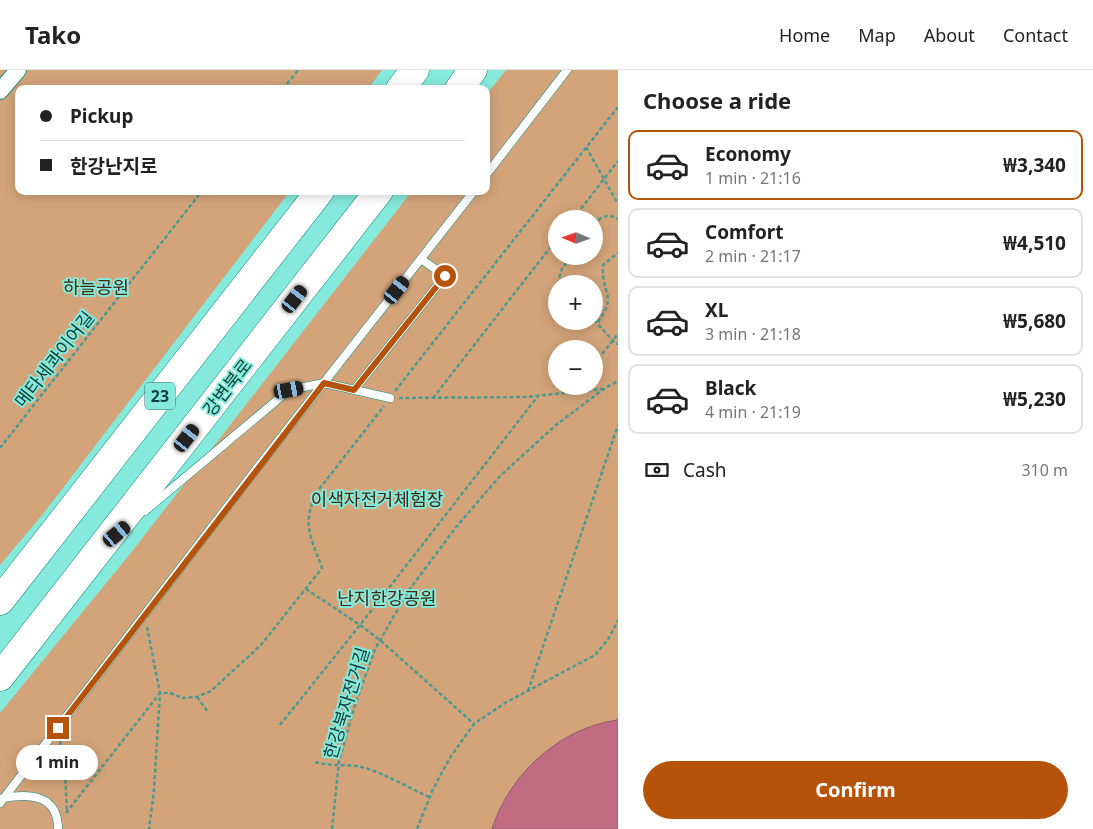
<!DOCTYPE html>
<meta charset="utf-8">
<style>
body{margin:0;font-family:"Noto Sans","Noto Sans KR",sans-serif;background:#f6f6f6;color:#222;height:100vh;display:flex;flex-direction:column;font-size:19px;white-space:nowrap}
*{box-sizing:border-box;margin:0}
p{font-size:16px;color:#767676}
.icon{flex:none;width:28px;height:28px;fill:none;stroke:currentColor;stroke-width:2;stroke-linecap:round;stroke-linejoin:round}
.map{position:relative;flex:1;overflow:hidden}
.details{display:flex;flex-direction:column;background:#fff;width:475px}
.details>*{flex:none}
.banner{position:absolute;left:15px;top:15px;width:475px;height:110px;border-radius:10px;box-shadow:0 2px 12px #0003;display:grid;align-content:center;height:110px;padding:0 25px;background:#fff}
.needle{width:32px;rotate:272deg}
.controls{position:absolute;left:548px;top:140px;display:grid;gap:10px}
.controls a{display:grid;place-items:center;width:55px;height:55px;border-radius:50%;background:#fff;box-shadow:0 2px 12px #0003;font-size:25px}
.end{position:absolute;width:22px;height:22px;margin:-11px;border:6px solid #b45309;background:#fff;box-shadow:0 0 0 2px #fff}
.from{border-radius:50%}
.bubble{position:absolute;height:35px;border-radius:18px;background:#fff;box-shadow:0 2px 12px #0003;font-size:16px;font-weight:700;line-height:35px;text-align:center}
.car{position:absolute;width:15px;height:30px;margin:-15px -8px;border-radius:6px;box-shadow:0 0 4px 1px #0007;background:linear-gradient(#222 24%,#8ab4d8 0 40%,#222 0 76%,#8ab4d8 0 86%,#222 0)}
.banner b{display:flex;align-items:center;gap:18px;height:48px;font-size:19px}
.banner b+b{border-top:1px solid #e0e0e0}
.banner i{width:12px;height:12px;background:#222}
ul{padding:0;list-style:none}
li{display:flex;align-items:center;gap:15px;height:70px;margin:0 10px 8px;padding:0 15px;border:2px solid #e0e0e0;border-radius:10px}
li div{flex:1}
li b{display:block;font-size:19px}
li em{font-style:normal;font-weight:700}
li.selected{border-color:#b45309}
li>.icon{width:45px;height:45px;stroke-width:1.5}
h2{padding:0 25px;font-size:22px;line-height:60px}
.pay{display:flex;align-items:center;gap:12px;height:55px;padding:0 25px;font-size:19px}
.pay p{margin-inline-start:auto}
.button{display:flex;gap:10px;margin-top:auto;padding:10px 25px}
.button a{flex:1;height:58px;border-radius:30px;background:#b45309;color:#fff;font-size:20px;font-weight:700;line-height:58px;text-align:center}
header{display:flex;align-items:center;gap:30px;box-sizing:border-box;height:70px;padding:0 25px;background:#fff;border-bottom:1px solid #e0e0e0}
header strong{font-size:24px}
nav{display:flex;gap:28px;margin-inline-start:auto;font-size:18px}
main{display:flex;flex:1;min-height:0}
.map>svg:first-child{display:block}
.green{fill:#d3a47a;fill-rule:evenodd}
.water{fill:#c26c84;stroke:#8d5e6e}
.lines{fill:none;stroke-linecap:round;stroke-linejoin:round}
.lane-casing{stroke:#10897d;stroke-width:9}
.street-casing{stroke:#10897d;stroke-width:18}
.highway-casing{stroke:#10897d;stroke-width:29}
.path{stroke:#4f9a90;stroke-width:2.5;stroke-dasharray:4 2.5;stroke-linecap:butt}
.lane{stroke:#fff;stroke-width:8}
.street{stroke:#fff;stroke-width:16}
.highway{stroke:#fff;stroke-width:28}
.route{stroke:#b45309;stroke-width:6}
.labels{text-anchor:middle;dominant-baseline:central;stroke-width:4;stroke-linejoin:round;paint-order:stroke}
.shield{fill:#85eadb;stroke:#34726a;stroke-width:1}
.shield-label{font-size:16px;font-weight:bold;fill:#123f39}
.park-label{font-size:18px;fill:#45290e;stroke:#85eadb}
.street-label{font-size:18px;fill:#123f39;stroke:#85eadb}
</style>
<header>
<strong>Tako</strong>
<nav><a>Home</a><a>Map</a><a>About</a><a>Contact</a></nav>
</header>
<main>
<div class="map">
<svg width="618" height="759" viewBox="0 0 618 759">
<rect width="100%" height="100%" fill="#85eadb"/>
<g class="green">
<path d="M0,0H382L368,19H19V121H290L43,444L0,495Z"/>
<path d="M506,0H618V648L572,759H0V643L130,484L412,121H486V25ZM556,149H594V186H556ZM556,214H594V251H556ZM556,279H594V316H556Z"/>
</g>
<path class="water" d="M618,648V759H492C509,704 560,658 617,650Z"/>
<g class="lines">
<g class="lane-casing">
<g id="lane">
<path d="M486,105L567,0"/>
<path d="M354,320L445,206L421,189"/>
<path d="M145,441L289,320L324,313L390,328"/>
<path d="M3,728C30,723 58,725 58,759"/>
<path d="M0,733L257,398L474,121"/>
</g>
</g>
<g class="street-casing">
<path id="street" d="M0,21L18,0"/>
</g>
<g class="highway-casing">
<g id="highway">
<path d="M400,19L415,0"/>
<path d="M459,19L473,0"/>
<path d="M0,531L320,121"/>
<path d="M0,607L379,121"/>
</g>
</g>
<g class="path">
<path d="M283,19L298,0"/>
<path d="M586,77L618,134"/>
<path d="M573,149L618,91"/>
<path d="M594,155C601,146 607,143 618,149"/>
<path d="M561,214C556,203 565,195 571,186"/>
<path d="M594,250L615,273L618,274"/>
<path d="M598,252C618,224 601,225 603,195L618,183"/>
<path d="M594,294L618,264"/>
<path d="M395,321L618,37"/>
<path d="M571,322L575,316"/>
<path d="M399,328L526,327L603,319"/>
<path d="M433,328L556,170"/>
<path d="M0,378L202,121"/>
<path d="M306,519L360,555L380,570L474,654"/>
<path d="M147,557L160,623L154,720L149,759"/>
<path d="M528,621L618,355"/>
<path d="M197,627L208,642"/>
<path d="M280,655L360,555L538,326"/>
<path d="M60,671L65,701L67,743"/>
<path d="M315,692C332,697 348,693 365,698C386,704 409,718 429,727"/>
<path d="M66,743L160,623H170L183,628L197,627L211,621L261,575L322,498C310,465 300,451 320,418L384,336"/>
<path d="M332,759L339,691L355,635L375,579L409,520L457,456L500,406L556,355L605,318L618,311"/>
<path d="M417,759L433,719L451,686L474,654L505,633L595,585L609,568L618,550"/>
</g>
<use href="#lane" class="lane"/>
<use href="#street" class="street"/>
<use href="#highway" class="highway"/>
</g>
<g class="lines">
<path class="route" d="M58,658L324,313L354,320L445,206"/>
</g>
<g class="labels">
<rect class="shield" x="145" y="312.5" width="30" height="27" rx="4"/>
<g class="shield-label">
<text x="160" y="326">23</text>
</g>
<g class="park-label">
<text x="96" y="217">하늘공원</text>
<text x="377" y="429">이색자전거체험장</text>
<text x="387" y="528">난지한강공원</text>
</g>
<g class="street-label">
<text transform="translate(54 289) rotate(-52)">메타세콰이어길</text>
<text transform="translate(227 317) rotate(-52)">강변북로</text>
<text transform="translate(346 633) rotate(-73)">한강북자전거길</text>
</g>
</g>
</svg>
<div class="controls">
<a><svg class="needle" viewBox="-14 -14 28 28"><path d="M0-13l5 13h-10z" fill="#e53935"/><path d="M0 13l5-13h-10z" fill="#767676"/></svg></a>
<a>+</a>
<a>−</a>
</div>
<i class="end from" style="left:445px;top:206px"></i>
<i class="end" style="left:58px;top:658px"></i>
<div class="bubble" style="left:16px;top:675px;width:82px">1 min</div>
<i class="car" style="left:397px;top:220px;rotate:38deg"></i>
<i class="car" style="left:295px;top:229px;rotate:38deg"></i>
<i class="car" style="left:289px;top:320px;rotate:80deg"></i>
<i class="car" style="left:187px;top:368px;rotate:38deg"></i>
<i class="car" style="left:117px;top:464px;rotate:50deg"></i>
<div class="banner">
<b><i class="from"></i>Pickup</b>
<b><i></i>한강난지로</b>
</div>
</div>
<section class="details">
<h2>Choose a ride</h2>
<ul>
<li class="selected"><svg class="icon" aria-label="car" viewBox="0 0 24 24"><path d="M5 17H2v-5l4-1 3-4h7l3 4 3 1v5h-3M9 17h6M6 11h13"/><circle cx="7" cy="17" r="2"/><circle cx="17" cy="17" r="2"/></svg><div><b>Economy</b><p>1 min · 21:16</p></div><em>₩3,340</em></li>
<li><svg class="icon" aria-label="car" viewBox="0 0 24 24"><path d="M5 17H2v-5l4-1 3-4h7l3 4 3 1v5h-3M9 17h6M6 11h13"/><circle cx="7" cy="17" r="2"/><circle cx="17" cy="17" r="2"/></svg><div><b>Comfort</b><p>2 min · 21:17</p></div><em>₩4,510</em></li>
<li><svg class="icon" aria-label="car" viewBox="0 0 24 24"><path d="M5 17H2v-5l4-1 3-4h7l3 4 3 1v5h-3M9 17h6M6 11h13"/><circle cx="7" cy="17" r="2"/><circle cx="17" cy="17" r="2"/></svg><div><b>XL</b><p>3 min · 21:18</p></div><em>₩5,680</em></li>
<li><svg class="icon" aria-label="car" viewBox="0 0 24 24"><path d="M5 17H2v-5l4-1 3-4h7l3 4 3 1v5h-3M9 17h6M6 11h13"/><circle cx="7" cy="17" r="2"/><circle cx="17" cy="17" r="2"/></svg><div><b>Black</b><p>4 min · 21:19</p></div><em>₩5,230</em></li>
</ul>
<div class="pay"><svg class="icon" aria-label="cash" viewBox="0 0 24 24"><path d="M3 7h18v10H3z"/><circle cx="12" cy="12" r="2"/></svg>Cash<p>310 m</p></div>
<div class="button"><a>Confirm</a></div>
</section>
</main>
